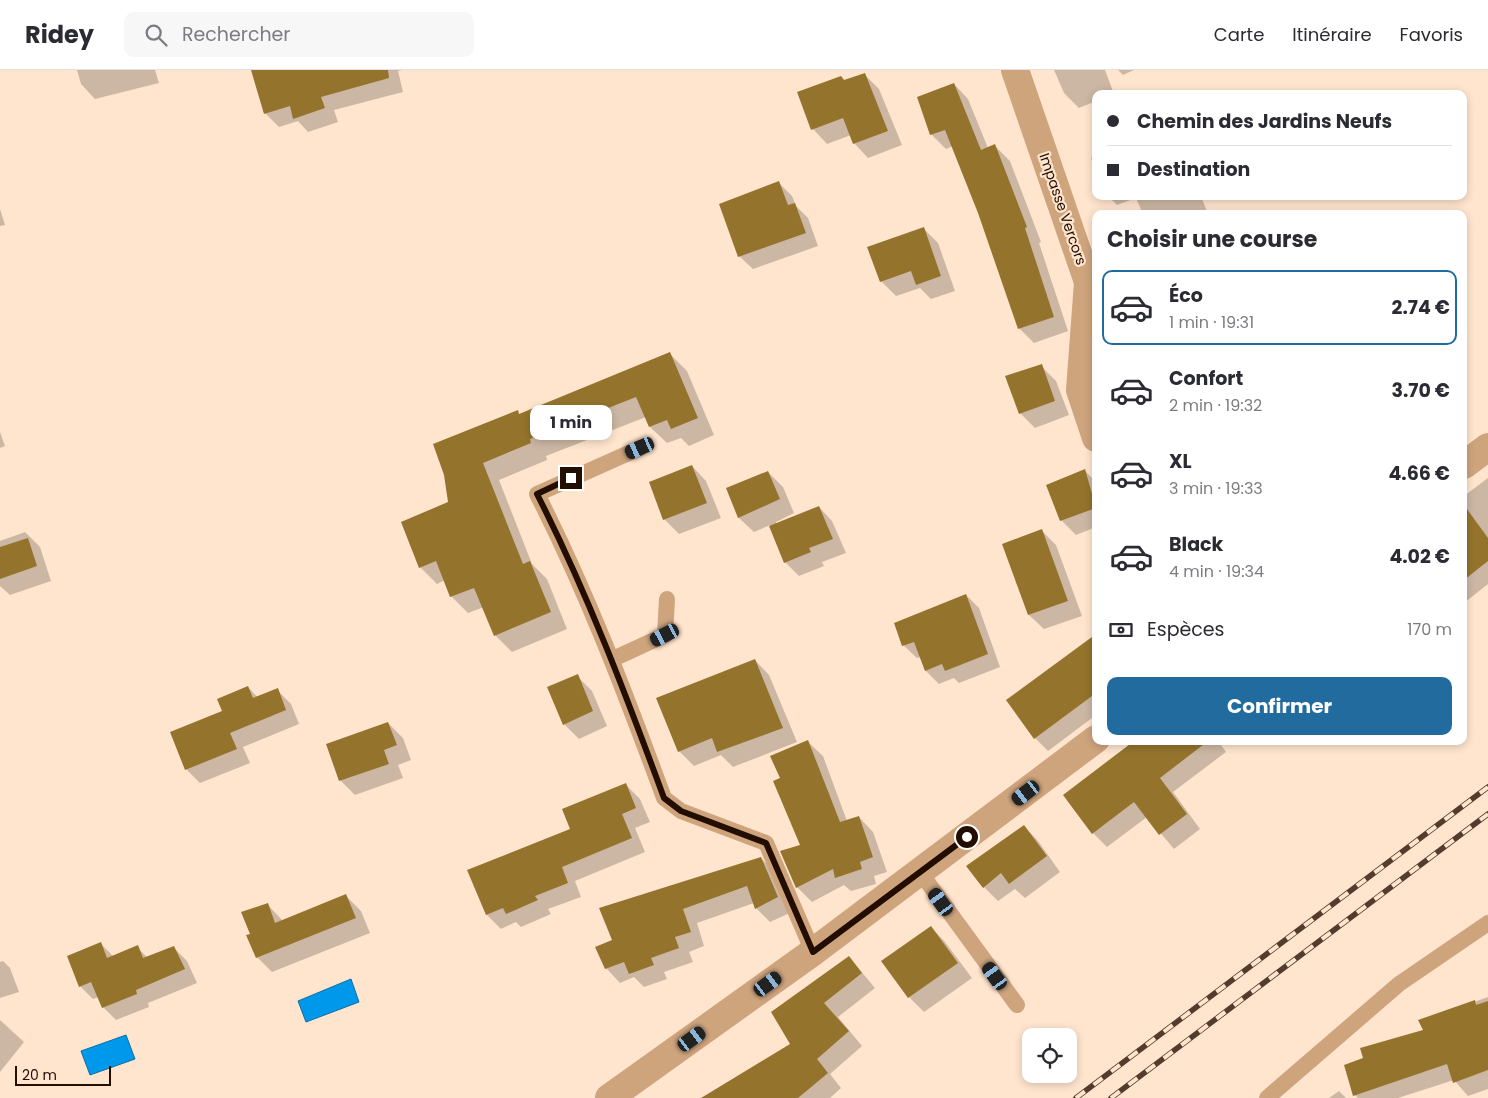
<!DOCTYPE html>
<html lang="fr">
<meta charset="utf-8">
<style>
body{margin:0;font-family:Poppins,sans-serif;background:#f7f7f7;color:#2b2b33;height:100vh;display:flex;flex-direction:column;font-size:19px;white-space:nowrap}
*{box-sizing:border-box;margin:0}
p{font-size:16px;color:#7c7c81}
.icon{flex:none;width:28px;height:28px;fill:none;stroke:currentColor;stroke-width:2;stroke-linecap:round;stroke-linejoin:round}
.map{position:relative;flex:1;overflow:hidden}
.details{position:absolute;left:1092px;top:140px;width:375px;height:535px;display:flex;flex-direction:column;background:#fff;border-radius:10px;box-shadow:0 2px 8px #0003}
.details>*{flex:none}
.top-card{position:absolute;left:1092px;top:20px;width:375px;height:110px;border-radius:10px;box-shadow:0 2px 8px #0003;display:grid;align-content:center;height:110px;padding:0 15px;background:#fff}
.buttons{position:absolute;left:1022px;top:958px;display:grid;gap:10px}
.buttons a{display:grid;place-items:center;width:55px;height:55px;border-radius:10px;background:#fff;box-shadow:0 2px 8px #0003;font-size:25px}
.scale{position:absolute;left:15px;bottom:12px;width:96px;box-sizing:border-box;padding-left:5px;border:2px solid #230d00;border-top:0;font-size:14px;line-height:18px;white-space:nowrap;color:#230d00;-webkit-text-stroke:4px #ffe5ce;paint-order:stroke}
.end{position:absolute;width:22px;height:22px;margin:-11px;border:6px solid #230d00;background:#fff;box-shadow:0 0 0 2px #fff}
.from{border-radius:50%}
.bubble{position:absolute;height:35px;border-radius:10px;background:#fff;box-shadow:0 2px 8px #0003;font-size:16px;font-weight:700;line-height:35px;text-align:center}
.car{position:absolute;width:15px;height:30px;margin:-15px -8px;border-radius:6px;box-shadow:0 0 4px 1px #0007;background:linear-gradient(#222 24%,#8ab4d8 0 40%,#222 0 76%,#8ab4d8 0 86%,#222 0)}
.top-card b{display:flex;align-items:center;gap:18px;height:48px;font-size:19px}
.top-card b+b{border-top:1px solid #e1e1e2}
.top-card i{width:12px;height:12px;background:#2b2b33}
ul{padding:0;list-style:none}
li{display:flex;align-items:center;gap:15px;height:75px;margin:0 10px 8px;padding:0 5px;border:2px solid transparent;border-radius:10px}
li div{flex:1}
li b{display:block;font-size:19px}
li em{font-style:normal;font-weight:700}
li.active{border-color:#226b9f}
li>.icon{width:45px;height:45px;stroke-width:1.5}
h2{padding:0 15px;font-size:22px;line-height:60px}
.pay{display:flex;align-items:center;gap:12px;height:55px;padding:0 15px;font-size:19px}
.pay p{margin-inline-start:auto}
.button{display:flex;gap:10px;margin-top:auto;padding:10px 15px}
.button a{flex:1;height:58px;border-radius:10px;background:#226b9f;color:#fff;font-size:20px;font-weight:700;line-height:58px;text-align:center}
header{display:flex;align-items:center;gap:30px;box-sizing:border-box;height:70px;padding:0 25px;background:#fff;border-bottom:1px solid #e1e1e2}
header strong{font-size:24px}
nav{display:flex;gap:28px;margin-inline-start:auto;font-size:18px}
.search{width:350px;height:45px;background:#f7f7f7;display:flex;align-items:center;gap:12px;box-sizing:border-box;padding:0 18px;border-radius:10px;color:#7c7c81;font-size:19px}
.map>svg:first-child{display:block}
.water{fill:#0098ea;stroke:#0a6ea4}
.shadow{fill:#0003}
.building{fill:#94742d}
.lines{fill:none;stroke-linecap:round;stroke-linejoin:round}
.service{stroke:#cea47d;stroke-width:16}
.minor{stroke:#cea47d;stroke-width:28}
.rail-casing{stroke:#533c2d;stroke-width:5.5}
.rail{stroke:#ffe5ce;stroke-width:4;stroke-dasharray:11;stroke-linecap:butt}
.route{stroke:#230d00;stroke-width:6}
.labels{text-anchor:middle;dominant-baseline:central;stroke-width:4.5;stroke-linejoin:round;paint-order:stroke}
.street-label{font-size:14px;fill:#230d00;stroke:#ffe5ce}
</style>
<header>
<strong>Ridey</strong>
<div class="search"><svg class="icon" aria-label="search" viewBox="0 0 24 24"><circle cx="10" cy="10" r="6"/><path d="M15 15l6 6"/></svg>Rechercher</div>
<nav><a>Carte</a><a>Itinéraire</a><a>Favoris</a></nav>
</header>
<div class="map">
<svg width="1488" height="1028" viewBox="0 0 1488 1028">
<rect width="100%" height="100%" fill="#ffe5ce"/>
<g class="water">
<path d="M351,909L359,932L306,952L298,931Z"/>
<path d="M126,965L135,989L90,1005L81,981Z"/>
</g>
<g class="shadow">
<path d="M77,0H155L159,13L95,29L81,14Z"/>
<path d="M252,0H402L398,1L403,22L334,40L338,52L308,62L298,51L279,57L266,44Z"/>
<path d="M1054,0H1105L1114,24H1096V31L1079,38L1064,23Z"/>
<path d="M1118,0H1134L1123,5Z"/>
<path d="M864,4L879,19L902,75L868,88L854,73L851,65L827,74L813,59L841,7L845,11Z"/>
<path d="M954,14L968,29L988,78L995,76L1010,91L1041,172L1039,173L1068,261L1034,273L1019,258L979,142L953,76L946,79L931,64Z"/>
<path d="M1096,87V103L1091,88Z"/>
<path d="M779,113L792,126L796,136L808,148L818,176L753,199L739,186Z"/>
<path d="M1108,126H1201L1208,144H1143L1136,128L1117,135Z"/>
<path d="M0,139L5,155L0,156Z"/>
<path d="M924,159L938,173L955,221L931,229L920,218L896,226L881,211Z"/>
<path d="M670,284L687,301L714,365L689,376L681,368L667,373L650,357L646,347L546,386L547,390L499,410L532,494L547,509L567,559L512,582L495,565L484,537L468,543L451,526L445,510L437,514L420,497L449,433L517,342L520,345Z"/>
<path d="M1041,296L1056,311L1069,345L1035,358L1020,343Z"/>
<path d="M0,362L5,376L0,378Z"/>
<path d="M692,396L706,411L721,448L679,464L664,449Z"/>
<path d="M1085,401L1096,412V457L1076,465L1061,450Z"/>
<path d="M768,402L783,417L794,443L776,452V454L819,437L832,451L846,483L822,492L824,496L799,506L785,492L770,455L754,462L739,448L728,419Z"/>
<path d="M1488,408V514L1464,533V426Z"/>
<path d="M1041,460L1056,475L1082,546L1044,559L1029,545L1003,475Z"/>
<path d="M25,462L40,477L51,511L10,525L0,516V471Z"/>
<path d="M966,525L979,538L1000,597L959,613L954,608L939,614L926,601L921,587L917,588L903,575Z"/>
<path d="M1092,568L1096,573V645L1048,681L1035,668Z"/>
<path d="M755,590L769,605L797,672L733,697L721,685L694,696L679,681Z"/>
<path d="M577,606L592,621L607,656L579,669L564,654Z"/>
<path d="M248,617L258,628L277,620L291,634L299,654L243,677L250,693L200,713L186,699L223,642Z"/>
<path d="M388,653L403,668L411,690L398,695L403,708L355,725L341,711L328,675Z"/>
<path d="M1136,671H1227L1221,675L1226,682L1173,722L1200,759L1174,779L1147,747L1107,777L1093,763Z"/>
<path d="M808,672L823,686L847,751L859,747L873,762L887,802L874,806L876,814L851,821L844,815L812,832L797,817L802,776L781,709Z"/>
<path d="M626,715L640,729L650,752L635,758L645,782L575,811L581,827L548,839L551,844L521,857L516,852L501,859L487,845L469,801L571,759Z"/>
<path d="M1024,756L1038,771L1060,802L1025,828L1015,819L998,831L984,817Z"/>
<path d="M761,788L775,803L792,842L770,852L756,838L754,833L697,853L704,876L689,882L693,892L664,902L667,909L644,917L634,907L620,913L606,898L613,870Z"/>
<path d="M346,826L361,841L370,863L272,902L257,887L251,865L267,834L283,851Z"/>
<path d="M931,857L945,872L972,908L924,942L909,927L883,891Z"/>
<path d="M101,874L114,887L137,877L148,888L174,878L187,891L197,913L148,933L149,937L116,950L103,937L99,927L93,929L80,916Z"/>
<path d="M849,887L875,918L838,947L862,976L830,1004L841,1018L830,1028H704L792,974Z"/>
<path d="M3,891L10,898L19,922L0,928V892Z"/>
<path d="M1488,927V1019L1468,1026L1454,1010L1398,1028H1358L1354,1024L1364,989L1425,960L1420,951Z"/>
<path d="M0,950L24,972L0,1002Z"/>
<path d="M1339,1021L1346,1028H1329Z"/>
</g>
<g class="building">
<path d="M251,0H388L389,8L321,27L325,38L293,49L290,36L264,44Z"/>
<path d="M865,3L888,61L853,74L843,48L811,60L797,22L841,6L844,10Z"/>
<path d="M954,13L981,80L995,74L1027,157L1025,158L1054,247L1018,259L978,143L945,60L930,65L917,27Z"/>
<path d="M779,111L788,135L795,133L806,163L738,187L719,134Z"/>
<path d="M924,157L941,206L916,215L911,201L880,212L867,177Z"/>
<path d="M670,282L698,348L671,359L667,350L649,357L636,327L530,369L531,373L483,393L523,494L530,491L551,542L494,566L474,518L450,527L436,491L419,498L401,452L448,432L444,405L433,374L518,340L519,344Z"/>
<path d="M1042,294L1055,331L1019,344L1005,306Z"/>
<path d="M692,395L707,433L663,450L649,412Z"/>
<path d="M1085,399L1096,438L1060,451L1046,415Z"/>
<path d="M768,401L780,429L738,448L726,418Z"/>
<path d="M1464,435L1488,468V491L1464,510Z"/>
<path d="M819,436L833,469L809,478L811,482L784,493L769,456Z"/>
<path d="M1042,459L1068,531L1028,545L1002,474Z"/>
<path d="M28,468L37,496L0,509V477Z"/>
<path d="M966,524L988,584L945,601L942,594L925,601L914,572L902,576L894,553Z"/>
<path d="M1096,564V623L1034,669L1006,630Z"/>
<path d="M755,589L783,658L717,682L712,668L678,682L656,628Z"/>
<path d="M578,604L593,641L563,655L547,617Z"/>
<path d="M248,616L253,628L278,618L286,640L230,663L237,679L185,700L170,662L222,641L217,629Z"/>
<path d="M388,652L397,675L384,680L389,694L339,711L326,674Z"/>
<path d="M808,670L840,752L859,746L873,787L860,792L862,799L835,808L833,799L796,818L780,781L800,775L773,711L780,708L770,686Z"/>
<path d="M1134,671H1208L1160,708L1187,744L1159,765L1134,732L1092,764L1063,725Z"/>
<path d="M626,713L636,738L622,744L632,768L562,797L568,813L535,826L538,830L506,844L503,838L486,845L467,800L570,759L562,739Z"/>
<path d="M1024,755L1047,786L1009,814L1001,803L983,818L966,796Z"/>
<path d="M761,787L778,827L755,839L747,816L683,839L691,862L675,867L679,878L651,888L654,895L629,904L624,892L605,899L595,877L612,870L599,838Z"/>
<path d="M346,824L356,848L256,888L246,865L250,864L241,842L268,833L275,853Z"/>
<path d="M931,856L958,893L908,928L881,891Z"/>
<path d="M101,872L107,888L138,875L143,888L174,876L185,899L136,920L137,924L102,938L91,912L79,917L67,886Z"/>
<path d="M849,886L862,903L824,933L849,961L817,989L828,1003L798,1028H701L790,974L771,942Z"/>
<path d="M1475,930L1476,935L1488,931V1000L1453,1013L1447,994L1353,1026L1344,995L1363,988L1360,978L1423,960L1418,950Z"/>
</g>
<g class="lines">
<g class="service">
<path d="M640,378L537,424C587,522 626,625 664,728L681,741L766,773L813,882"/>
<path d="M613,589L665,565L667,529"/>
<path d="M920,802L1017,935"/>
<path d="M1267,1028L1399,914L1488,853"/>
</g>
<g class="minor">
<path d="M1015,0L1088,212L1080,320L1096,368"/>
<path d="M1464,395L1488,377"/>
<path d="M609,1028L813,882L1096,669"/>
</g>
<g class="rail-casing">
<g id="rail">
<path d="M1076,1028L1488,717"/>
<path d="M1111,1028L1488,744"/>
</g>
</g>
<use href="#rail" class="rail"/>
</g>
<g class="lines">
<path class="route" d="M571,408L537,424C587,522 626,625 664,728L681,741L766,773L813,882L967,767"/>
</g>
<g class="labels">
<g class="street-label">
<text transform="translate(1063 139) rotate(71)">Impasse Vercors</text>
</g>
</g>
</svg>
<div class="buttons">
<a><svg class="icon" aria-label="locate" viewBox="0 0 24 24"><circle cx="12" cy="12" r="6"/><path d="M12 2v4M12 18v4M2 12h4M18 12h4"/></svg></a>
</div>
<div class="scale">20 m</div>
<i class="end from" style="left:967px;top:767px"></i>
<i class="end" style="left:571px;top:408px"></i>
<div class="bubble" style="left:530px;top:335px;width:82px">1 min</div>
<i class="car" style="left:640px;top:378px;rotate:246deg"></i>
<i class="car" style="left:665px;top:565px;rotate:243deg"></i>
<i class="car" style="left:1026px;top:723px;rotate:233deg"></i>
<i class="car" style="left:941px;top:832px;rotate:324deg"></i>
<i class="car" style="left:995px;top:906px;rotate:324deg"></i>
<i class="car" style="left:768px;top:914px;rotate:54deg"></i>
<i class="car" style="left:692px;top:969px;rotate:54deg"></i>
<div class="top-card">
<b><i class="from"></i>Chemin des Jardins Neufs</b>
<b><i></i>Destination</b>
</div>
<section class="details">
<h2>Choisir une course</h2>
<ul>
<li class="active"><svg class="icon" aria-label="car" viewBox="0 0 24 24"><path d="M5 17H2v-5l4-1 3-4h7l3 4 3 1v5h-3M9 17h6M6 11h13"/><circle cx="7" cy="17" r="2"/><circle cx="17" cy="17" r="2"/></svg><div><b>Éco</b><p>1 min · 19:31</p></div><em>2.74 €</em></li>
<li><svg class="icon" aria-label="car" viewBox="0 0 24 24"><path d="M5 17H2v-5l4-1 3-4h7l3 4 3 1v5h-3M9 17h6M6 11h13"/><circle cx="7" cy="17" r="2"/><circle cx="17" cy="17" r="2"/></svg><div><b>Confort</b><p>2 min · 19:32</p></div><em>3.70 €</em></li>
<li><svg class="icon" aria-label="car" viewBox="0 0 24 24"><path d="M5 17H2v-5l4-1 3-4h7l3 4 3 1v5h-3M9 17h6M6 11h13"/><circle cx="7" cy="17" r="2"/><circle cx="17" cy="17" r="2"/></svg><div><b>XL</b><p>3 min · 19:33</p></div><em>4.66 €</em></li>
<li><svg class="icon" aria-label="car" viewBox="0 0 24 24"><path d="M5 17H2v-5l4-1 3-4h7l3 4 3 1v5h-3M9 17h6M6 11h13"/><circle cx="7" cy="17" r="2"/><circle cx="17" cy="17" r="2"/></svg><div><b>Black</b><p>4 min · 19:34</p></div><em>4.02 €</em></li>
</ul>
<div class="pay"><svg class="icon" aria-label="cash" viewBox="0 0 24 24"><path d="M3 7h18v10H3z"/><circle cx="12" cy="12" r="2"/></svg>Espèces<p>170 m</p></div>
<div class="button"><a>Confirmer</a></div>
</section>
</div>
